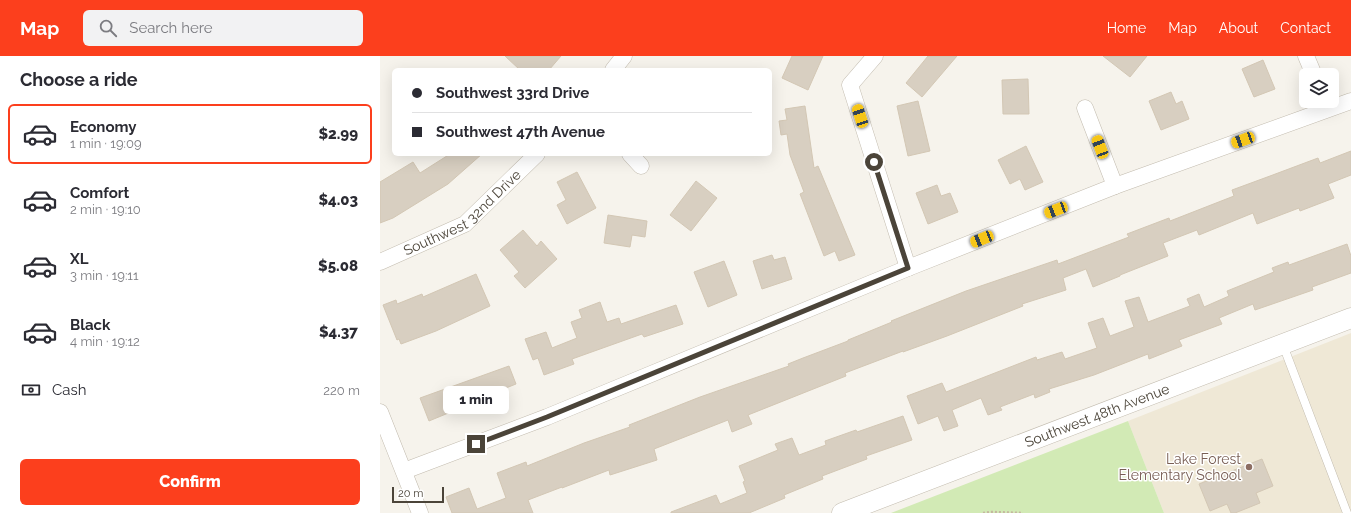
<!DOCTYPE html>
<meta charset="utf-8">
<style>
body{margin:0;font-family:Raleway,sans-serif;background:#f2f2f3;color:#2b2b33;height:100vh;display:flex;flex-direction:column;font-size:15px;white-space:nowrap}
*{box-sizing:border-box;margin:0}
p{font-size:13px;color:#7c7c81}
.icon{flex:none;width:22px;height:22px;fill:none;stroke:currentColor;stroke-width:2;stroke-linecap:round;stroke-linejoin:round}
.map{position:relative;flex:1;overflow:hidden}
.details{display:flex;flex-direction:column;background:#fff;width:380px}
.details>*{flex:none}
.hud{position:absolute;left:12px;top:12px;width:380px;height:88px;border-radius:6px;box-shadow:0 4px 16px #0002;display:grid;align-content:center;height:88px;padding:0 20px;background:#fff}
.tools{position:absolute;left:919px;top:12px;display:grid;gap:8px}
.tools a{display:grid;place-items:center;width:40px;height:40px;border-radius:6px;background:#fff;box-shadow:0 4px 16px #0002;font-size:20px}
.scale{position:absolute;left:12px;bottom:10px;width:52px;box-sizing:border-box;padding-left:4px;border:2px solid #4b4439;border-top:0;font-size:11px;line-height:14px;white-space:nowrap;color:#4b4439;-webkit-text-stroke:3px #fff;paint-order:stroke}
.end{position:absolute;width:18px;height:18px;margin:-9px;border:5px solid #4b4439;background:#fff;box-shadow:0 0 0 2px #fff}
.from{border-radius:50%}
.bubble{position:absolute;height:28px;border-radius:6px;background:#fff;box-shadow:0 4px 16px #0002;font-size:13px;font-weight:800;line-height:28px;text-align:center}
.car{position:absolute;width:12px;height:24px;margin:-12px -6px;border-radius:5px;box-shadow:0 0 3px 1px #0007;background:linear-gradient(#f5c518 24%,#345 0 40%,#f5c518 0 76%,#345 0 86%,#f5c518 0)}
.hud b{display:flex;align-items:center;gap:14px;height:38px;font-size:15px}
.hud b+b{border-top:1px solid #e1e1e2}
.hud i{width:10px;height:10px;background:#2b2b33}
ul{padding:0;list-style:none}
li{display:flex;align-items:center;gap:12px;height:60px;margin:0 8px 6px;padding:0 12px;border:2px solid transparent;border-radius:6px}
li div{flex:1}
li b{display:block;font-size:15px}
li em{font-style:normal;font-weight:800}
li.selected{border-color:#fc3f1d}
li>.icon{width:36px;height:36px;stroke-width:1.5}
h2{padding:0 20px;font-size:18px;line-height:48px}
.pay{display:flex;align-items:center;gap:10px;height:44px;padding:0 20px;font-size:15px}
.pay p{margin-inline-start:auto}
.action{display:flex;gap:8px;margin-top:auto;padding:8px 20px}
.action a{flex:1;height:46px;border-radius:6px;background:#fc3f1d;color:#fff;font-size:16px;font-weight:800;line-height:46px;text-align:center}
header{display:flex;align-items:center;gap:24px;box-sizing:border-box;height:56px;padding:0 20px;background:#fc3f1d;color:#fff}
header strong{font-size:19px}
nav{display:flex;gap:22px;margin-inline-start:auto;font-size:14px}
.search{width:280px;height:36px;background:#f2f2f3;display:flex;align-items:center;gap:10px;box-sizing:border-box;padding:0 14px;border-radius:6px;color:#7c7c81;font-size:15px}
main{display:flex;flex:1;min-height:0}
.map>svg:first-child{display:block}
.education{fill:#efe8d6}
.green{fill:#d2eab5}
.building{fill:#d8cfc1;stroke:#d3c7b4}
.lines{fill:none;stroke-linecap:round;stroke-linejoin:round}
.service-casing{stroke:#c2bbae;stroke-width:9}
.minor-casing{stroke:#c2bbae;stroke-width:17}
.tertiary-casing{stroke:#c2bbae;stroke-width:21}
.path{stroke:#c4b79f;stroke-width:2.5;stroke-dasharray:2 2;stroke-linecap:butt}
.service{stroke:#fff;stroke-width:8}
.minor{stroke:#fff;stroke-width:16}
.tertiary{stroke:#fff;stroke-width:20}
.route{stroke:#4b4439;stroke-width:5}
.education-dot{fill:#8d6e63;stroke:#fff;stroke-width:1.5}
.labels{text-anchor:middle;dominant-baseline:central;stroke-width:3;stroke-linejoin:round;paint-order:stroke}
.street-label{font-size:14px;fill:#4b4439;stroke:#fff}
.education-label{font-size:14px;fill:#785e54;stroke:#fff;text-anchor:end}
</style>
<header>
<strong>Map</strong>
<div class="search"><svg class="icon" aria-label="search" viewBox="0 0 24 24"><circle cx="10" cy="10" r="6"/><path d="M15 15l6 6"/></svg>Search here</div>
<nav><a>Home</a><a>Map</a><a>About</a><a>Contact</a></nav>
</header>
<main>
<section class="details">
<h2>Choose a ride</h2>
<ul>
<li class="selected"><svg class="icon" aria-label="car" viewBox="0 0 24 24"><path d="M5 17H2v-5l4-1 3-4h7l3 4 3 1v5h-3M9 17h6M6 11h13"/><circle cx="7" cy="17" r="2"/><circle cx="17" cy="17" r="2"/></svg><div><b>Economy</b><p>1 min · 19:09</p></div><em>$2.99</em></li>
<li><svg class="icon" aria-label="car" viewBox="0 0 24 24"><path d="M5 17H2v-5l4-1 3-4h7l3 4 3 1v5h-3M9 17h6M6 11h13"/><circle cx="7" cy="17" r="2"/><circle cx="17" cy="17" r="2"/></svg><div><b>Comfort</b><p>2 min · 19:10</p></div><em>$4.03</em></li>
<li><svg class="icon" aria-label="car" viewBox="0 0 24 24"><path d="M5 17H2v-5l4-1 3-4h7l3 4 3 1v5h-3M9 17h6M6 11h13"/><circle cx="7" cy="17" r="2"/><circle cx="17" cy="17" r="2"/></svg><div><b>XL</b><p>3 min · 19:11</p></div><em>$5.08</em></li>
<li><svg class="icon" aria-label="car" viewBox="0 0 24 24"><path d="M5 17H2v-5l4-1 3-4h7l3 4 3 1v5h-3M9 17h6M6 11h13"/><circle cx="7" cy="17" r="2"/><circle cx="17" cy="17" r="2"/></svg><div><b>Black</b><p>4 min · 19:12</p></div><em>$4.37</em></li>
</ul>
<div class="pay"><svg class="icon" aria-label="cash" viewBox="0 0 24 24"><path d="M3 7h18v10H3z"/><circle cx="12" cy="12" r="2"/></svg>Cash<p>220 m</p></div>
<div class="action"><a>Confirm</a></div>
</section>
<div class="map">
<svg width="971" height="457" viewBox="0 0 971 457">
<rect width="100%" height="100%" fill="#f6f3ec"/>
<path class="education" d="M971,277V457H784L748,365Z"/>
<path class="green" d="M748,365L784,457H511Z"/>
<g class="building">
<path d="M125,0H181L169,14H140Z"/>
<path d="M412,0H443L428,34L402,22Z"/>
<path d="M548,0H577L542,41L526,27Z"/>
<path d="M723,0H767L750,21Z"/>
<path d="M883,4L895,33L874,41L862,13Z"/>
<path d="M648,23L649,58H623L622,24Z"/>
<path d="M791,36L796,48L802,45L809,63L781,74L769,45Z"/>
<path d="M538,45L550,95L528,100L517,50Z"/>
<path d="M425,50L434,112L438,110L475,199L459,205L455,195L444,200L420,138L424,136L410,99L407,78L401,79L399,65L407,64L405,53Z"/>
<path d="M646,90L663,126L645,134L640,123L630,128L618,104Z"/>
<path d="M971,95V119L948,128L954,142L920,155L919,152L877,168L873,157L819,179L817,174L783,187L788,200L740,219V220L713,231L706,213L683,222L686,234L642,248L643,250L567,280L523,296V295L465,317L466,320L368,359L372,368L352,376L348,364L274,393L277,404L230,419L229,414L182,432V431L148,444L153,457H72L66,441L89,432L97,453L126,442L117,417L146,406L147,410L204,387L250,371L249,369L320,341L409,310L408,308L423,302L468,285V284L512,266L511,265L586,235L677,204L678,208L749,181L747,178L789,162L790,165L854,140L852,134L890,120L938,102L940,107Z"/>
<path d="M70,98H102L68,128L13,162L0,167V126L33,106L40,117Z"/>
<path d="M197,116L216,152L187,168L177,149L186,144L177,126Z"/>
<path d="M316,125L337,142L311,175L290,159Z"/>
<path d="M557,129L561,140L570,137L578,156L548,168L536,137Z"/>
<path d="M228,159L267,165L265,181L252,179L250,191L224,187Z"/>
<path d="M143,174L157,190L161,185L177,203L145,232L134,220L139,216L120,194Z"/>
<path d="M967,188L971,200V217L932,231L933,234L875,254L873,248L839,262L842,268L799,284L802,290L769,303L768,298L714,319L669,333L670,336L655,342L654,338L620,351L622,354L608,359L601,342L572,354L578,370L564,375L558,360L538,368L527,340L562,327L566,336L656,301L657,304L682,296L685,303L717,292L708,267L723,262L730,280L754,271L745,245L759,241L768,266L810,250L807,243L819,238L824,251L849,240L847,235L894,216L892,212L908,206L909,209Z"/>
<path d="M392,199L394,204L405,201L412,223L382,233L373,205Z"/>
<path d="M344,205L357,239L328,251L314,216Z"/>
<path d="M96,218L110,250L56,275L21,288L19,283L17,284L3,249L16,244L17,248L42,238L43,241Z"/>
<path d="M220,246L227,266L239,262L241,268L296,249L303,268L264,281L262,278L192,303L194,308L164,319L158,302L153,304L145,283L166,276L172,292L197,282L191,266L202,262L199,254Z"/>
<path d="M129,310L136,328L78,351V353L49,365L40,342Z"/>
<path d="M523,360L532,384L486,400L487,403L442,420L443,423L404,439L405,442L369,457H291V456L336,439L340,448L367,437L363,426L365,425L359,410L398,394L395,388L412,382L419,399L446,389L445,385L476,374L477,376Z"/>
<path d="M882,403L893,430L876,437L880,447L855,457H851L847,448L830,455L819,428Z"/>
</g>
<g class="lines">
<g class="service-casing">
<path id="service" d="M903,289L967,457"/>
</g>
<g class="minor-casing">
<g id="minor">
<path d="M495,0L470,29L528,212"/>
<path d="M926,0L934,19"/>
<path d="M233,14L244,0"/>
<path d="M705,52L735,130"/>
<path d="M250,98L261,110"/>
<path id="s1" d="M0,206L85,168L157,98"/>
<path d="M0,356L40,457"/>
<path d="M24,415L167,361L528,212L735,130L971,45"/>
</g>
</g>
<g class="tertiary-casing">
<g id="tertiary">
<path id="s2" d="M462,457L971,262"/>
</g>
</g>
<path class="path" d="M603,457L611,456L643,457"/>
<use href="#service" class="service"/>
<use href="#minor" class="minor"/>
<use href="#tertiary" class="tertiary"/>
</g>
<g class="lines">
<path class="route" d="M96,388L167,361L528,212L494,106"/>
</g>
<circle class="education-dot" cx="869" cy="411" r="4"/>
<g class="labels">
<g class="street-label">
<text stroke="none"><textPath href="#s1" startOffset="97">Southwest 32nd Drive</textPath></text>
<text stroke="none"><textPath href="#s2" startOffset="273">Southwest 48th Avenue</textPath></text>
</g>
<g class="education-label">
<text x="861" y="403">Lake Forest<tspan x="861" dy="16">Elementary School</tspan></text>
</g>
</g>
</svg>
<div class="tools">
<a><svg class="icon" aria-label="layers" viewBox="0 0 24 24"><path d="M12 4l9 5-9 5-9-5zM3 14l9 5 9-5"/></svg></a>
</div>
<div class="scale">20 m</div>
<i class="end from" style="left:494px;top:106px"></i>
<i class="end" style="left:96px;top:388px"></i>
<div class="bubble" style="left:63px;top:330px;width:66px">1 min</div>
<i class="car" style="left:480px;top:60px;rotate:342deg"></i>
<i class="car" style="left:863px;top:84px;rotate:250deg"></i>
<i class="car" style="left:720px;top:91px;rotate:339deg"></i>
<i class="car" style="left:676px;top:154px;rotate:249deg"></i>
<i class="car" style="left:602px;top:183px;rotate:248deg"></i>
<div class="hud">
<b><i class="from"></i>Southwest 33rd Drive</b>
<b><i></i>Southwest 47th Avenue</b>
</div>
</div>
</main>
